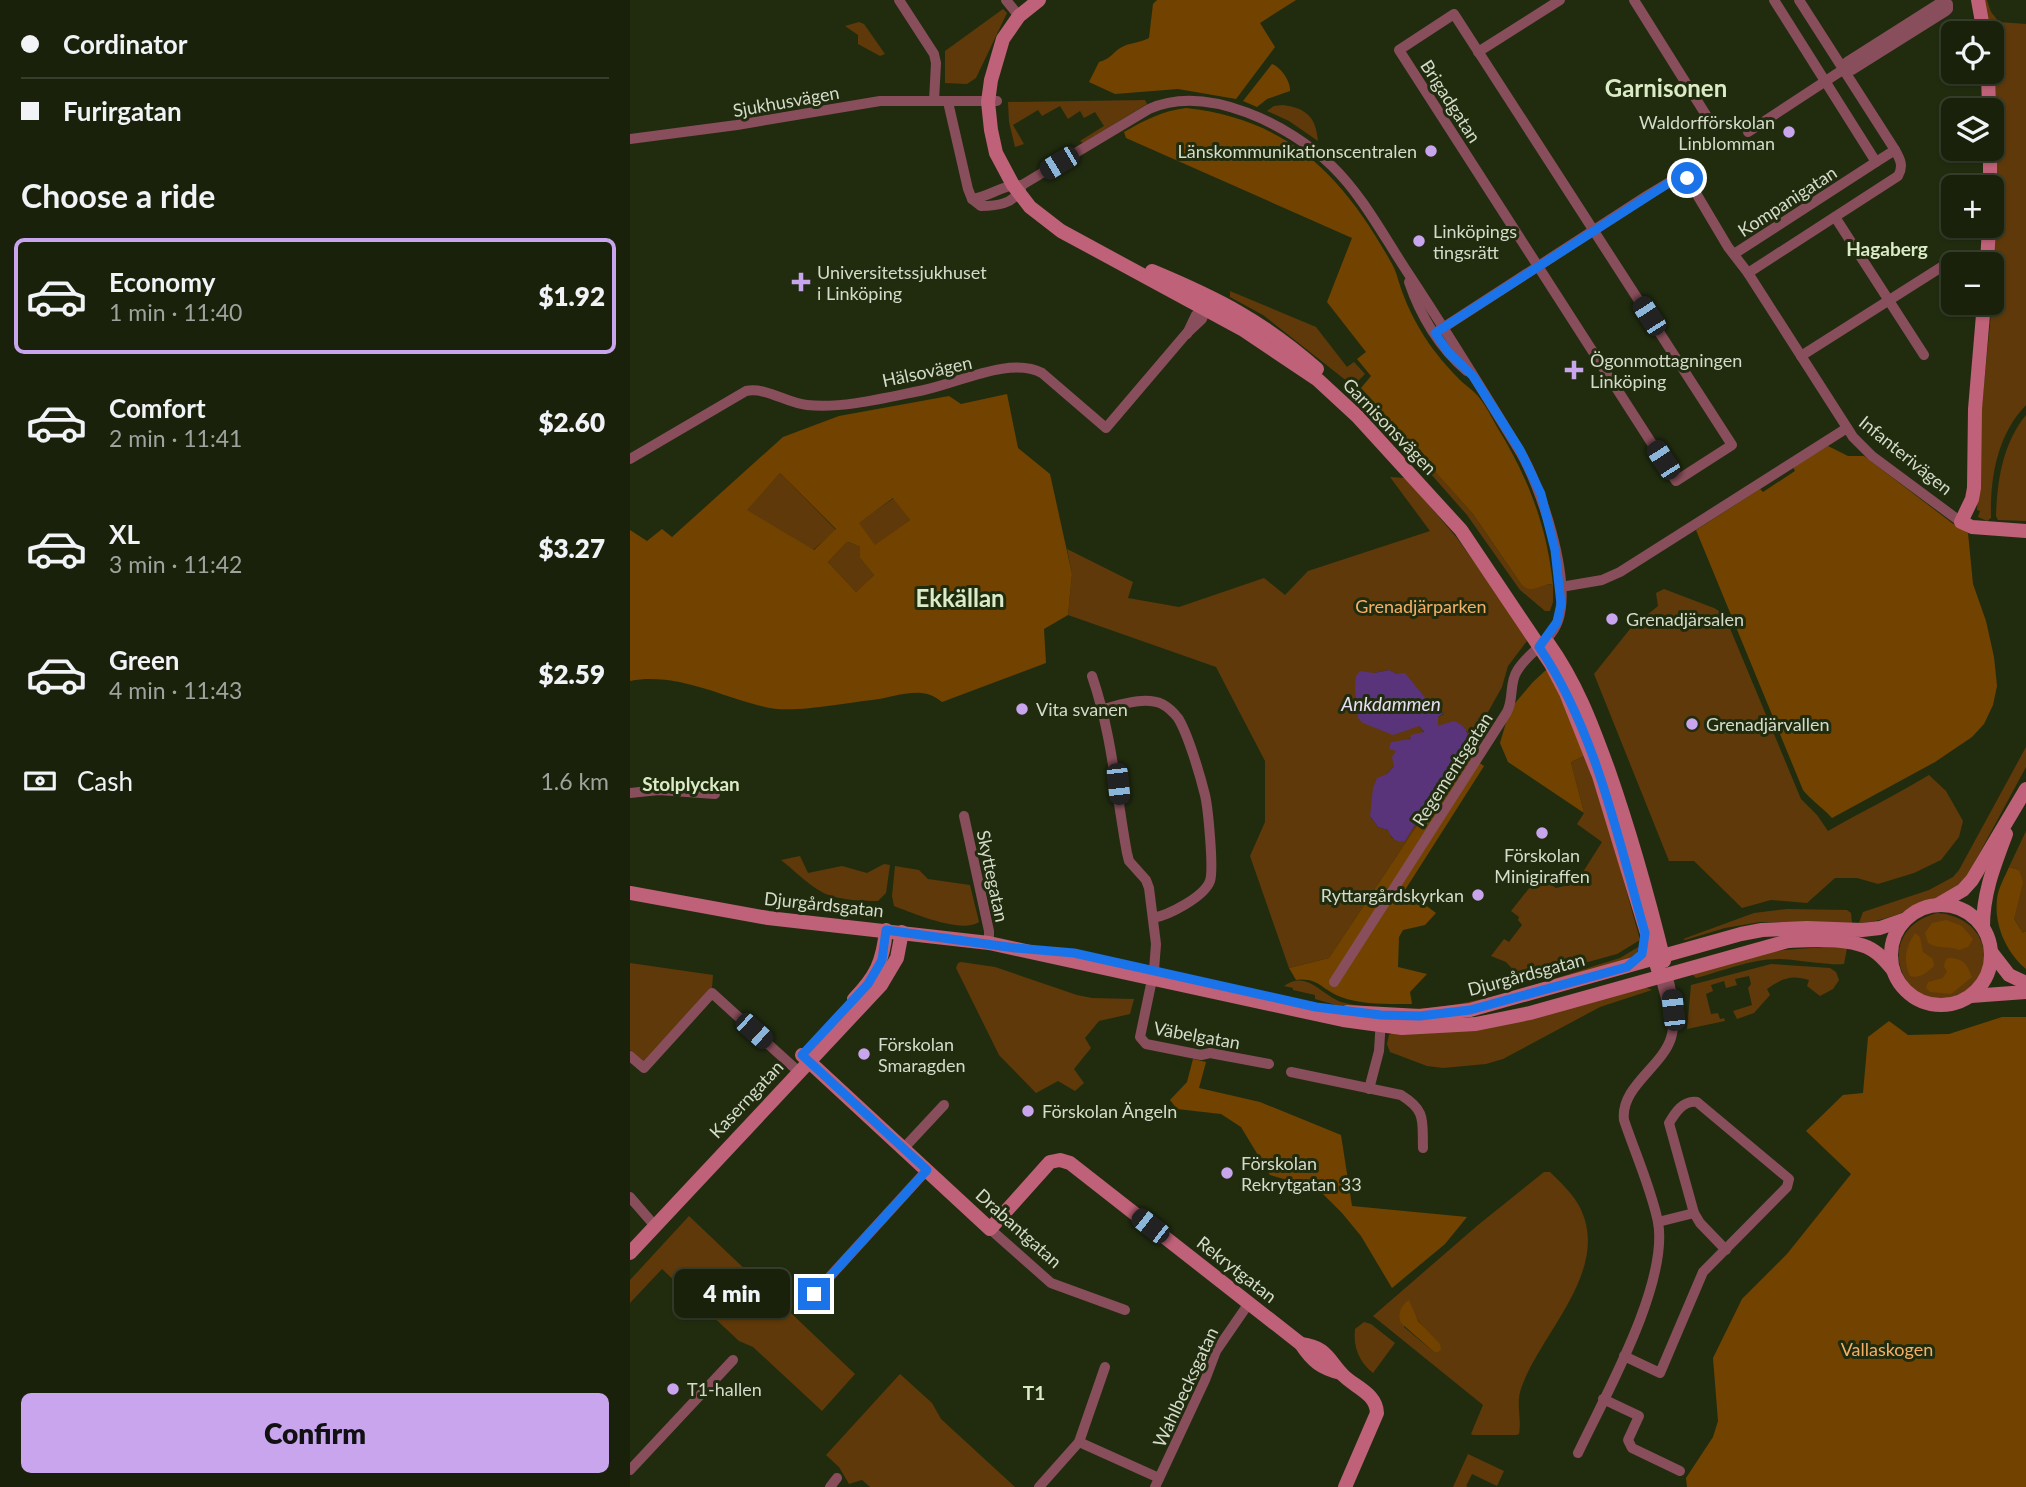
<!DOCTYPE html>
<meta charset="utf-8">
<style>
body{margin:0;font-family:Lato,sans-serif;background:#222914;color:#f1f3f6;height:100vh;display:flex;flex-direction:column;font-size:26px;white-space:nowrap}
*{box-sizing:border-box;margin:0}
p{font-size:23px;color:#9fa39d}
.icon{flex:none;width:38px;height:38px;fill:none;stroke:currentColor;stroke-width:2;stroke-linecap:round;stroke-linejoin:round}
.map{position:relative;flex:1;overflow:hidden}
.side{display:flex;flex-direction:column;background:#19210b;width:630px}
.side>*{flex:none}
.banner{display:grid;align-content:center;height:154px;padding:0 21px;background:#19210b}
.fabs{position:absolute;left:1311px;top:21px;display:grid;gap:14px}
.fabs a{display:grid;place-items:center;width:63px;height:63px;border-radius:10px;background:#19210b;box-shadow:0 2px 5px #0004,0 0 0 2px #373e2c;font-size:35px}
.end{position:absolute;width:32px;height:32px;margin:-16px;border:9px solid #1a73e8;background:#fff;box-shadow:0 0 0 4px #fff}
.from{border-radius:50%}
.bubble{position:absolute;height:49px;border-radius:10px;background:#19210b;box-shadow:0 2px 5px #0004,0 0 0 2px #373e2c;font-size:23px;font-weight:800;line-height:49px;text-align:center}
.car{position:absolute;width:21px;height:42px;margin:-21px -10px;border-radius:9px;box-shadow:0 0 5px 2px #0007;background:linear-gradient(#222 24%,#8ab4d8 0 40%,#222 0 76%,#8ab4d8 0 86%,#222 0)}
.banner b{display:flex;align-items:center;gap:24px;height:66px;font-size:26px}
.banner b+b{border-top:2px solid #373e2c}
.banner i{width:18px;height:18px;background:#f1f3f6}
ul{padding:0;list-style:none}
li{display:flex;align-items:center;gap:21px;height:116px;margin:0 14px 10px;padding:0 7px;border:4px solid transparent;border-radius:10px}
li div{flex:1}
li b{display:block;font-size:26px}
li em{font-style:normal;font-weight:800}
li.on{border-color:#c9a5ee}
li>.icon{width:63px;height:63px;stroke-width:1.5}
h2{padding:0 21px;font-size:32px;line-height:84px}
.pay{display:flex;align-items:center;gap:18px;height:77px;padding:0 21px;font-size:26px}
.pay p{margin-inline-start:auto}
.cta{display:flex;gap:14px;margin-top:auto;padding:14px 21px}
.cta a{flex:1;height:80px;border-radius:10px;background:#c9a5ee;color:#111;font-size:28px;font-weight:800;line-height:80px;text-align:center}
main{display:flex;flex:1;min-height:0}
.map>svg:first-child{display:block}
.green{fill:#5f3909;fill-rule:evenodd}
.forest{fill:#724300;fill-rule:evenodd}
.water{fill:#5a347b}
.lines{fill:none;stroke-linecap:round;stroke-linejoin:round}
.street{stroke:#894e5b;stroke-width:10}
.secondary{stroke:#bf6178;stroke-width:14}
.route{stroke:#1a73e8;stroke-width:9}
.poi-dot{fill:#c9a5ee;stroke:#212c0f;stroke-width:2.5}
.labels{text-anchor:middle;dominant-baseline:central;stroke-width:6;stroke-linejoin:round;paint-order:stroke}
.street-label{font-size:18px;fill:#d4dbca;stroke:#212c0f}
.poi-label{font-size:18px;fill:#d4dbca;stroke:#212c0f;text-anchor:start}
.park-label{font-size:18px;fill:#f4b068;stroke:#212c0f}
.neighbourhood-label{font-size:19px;font-weight:bold;fill:#dcebc7;stroke:#212c0f}
.water-label{font-size:19px;font-style:italic;fill:#e7def3;stroke:#212c0f}
.district-label{font-size:24px;font-weight:bold;fill:#dcebc7;stroke:#212c0f}
</style>
<main>
<section class="side">
<div class="banner">
<b><i class="from"></i>Cordinator</b>
<b><i></i>Furirgatan</b>
</div>
<h2>Choose a ride</h2>
<ul>
<li class="on"><svg class="icon" aria-label="car" viewBox="0 0 24 24"><path d="M5 17H2v-5l4-1 3-4h7l3 4 3 1v5h-3M9 17h6M6 11h13"/><circle cx="7" cy="17" r="2"/><circle cx="17" cy="17" r="2"/></svg><div><b>Economy</b><p>1 min · 11:40</p></div><em>$1.92</em></li>
<li><svg class="icon" aria-label="car" viewBox="0 0 24 24"><path d="M5 17H2v-5l4-1 3-4h7l3 4 3 1v5h-3M9 17h6M6 11h13"/><circle cx="7" cy="17" r="2"/><circle cx="17" cy="17" r="2"/></svg><div><b>Comfort</b><p>2 min · 11:41</p></div><em>$2.60</em></li>
<li><svg class="icon" aria-label="car" viewBox="0 0 24 24"><path d="M5 17H2v-5l4-1 3-4h7l3 4 3 1v5h-3M9 17h6M6 11h13"/><circle cx="7" cy="17" r="2"/><circle cx="17" cy="17" r="2"/></svg><div><b>XL</b><p>3 min · 11:42</p></div><em>$3.27</em></li>
<li><svg class="icon" aria-label="car" viewBox="0 0 24 24"><path d="M5 17H2v-5l4-1 3-4h7l3 4 3 1v5h-3M9 17h6M6 11h13"/><circle cx="7" cy="17" r="2"/><circle cx="17" cy="17" r="2"/></svg><div><b>Green</b><p>4 min · 11:43</p></div><em>$2.59</em></li>
</ul>
<div class="pay"><svg class="icon" aria-label="cash" viewBox="0 0 24 24"><path d="M3 7h18v10H3z"/><circle cx="12" cy="12" r="2"/></svg>Cash<p>1.6 km</p></div>
<div class="cta"><a>Confirm</a></div>
</section>
<div class="map">
<svg width="1396" height="1487" viewBox="0 0 1396 1487">
<rect width="100%" height="100%" fill="#212c0f"/>
<g class="green">
<path d="M1353,0H1357L1361,12L1369,22L1396,24V405C1367,435 1360,478 1361,518L1357,521L1348,517L1350,511L1347,510L1350,425L1362,303L1365,122C1371,111 1370,103 1363,93L1362,33H1359Z"/>
<path d="M373,9L377,13L346,78L337,84L315,83V51Z"/>
<path d="M229,22L234,24L255,54L250,56L228,44V35L215,26Z"/>
<path d="M515,100L517,104L453,143L450,141L474,126L465,112L454,118L450,111L438,119L430,106L412,116L408,110L383,125L394,144L385,147L379,122L378,102Z"/>
<path d="M653,105C676,108 686,117 688,141L659,121L637,111L644,106Z"/>
<path d="M600,291L686,327L717,367L724,362L735,374L726,383L718,382L633,315L600,297Z"/>
<path d="M1396,415V521L1368,520L1366,516C1367,480 1373,443 1396,415Z"/>
<path d="M757,416L843,514L891,584L923,585V602L920,611H915L890,590L837,515L770,439Z"/>
<path d="M150,473L206,530L183,550L116,510Z"/>
<path d="M760,477L776,478L827,538L895,634L897,641L878,666L872,687L835,753L699,958L659,968L620,856L635,822V761L586,667L438,615L442,574L437,549L503,582L498,598L549,607L634,578L655,595L678,571L800,531ZM759,670L767,674H775L806,712L812,711L814,714L808,717V727L837,731L839,739L775,841L762,838L758,830L748,827L740,816L757,774L764,766L766,751L780,738L794,733L789,726L728,717V702L744,673Z"/>
<path d="M264,498L280,520L245,546L228,523Z"/>
<path d="M219,542L230,547V558L244,575L226,592L198,562L216,543Z"/>
<path d="M1034,589L1084,608L1094,614L1171,799L1187,815L1198,831C1231,812 1266,795 1299,775L1316,791L1333,821L1329,837L1311,860L1284,873L1248,884L1227,878H1205L1177,903L1141,900L1112,908L1064,861H1039L964,674L1000,629L1028,606L1026,593Z"/>
<path d="M1396,747V767L1335,880C1314,897 1256,923 1229,923L1233,912L1299,890L1323,877L1329,870Z"/>
<path d="M956,755L969,792L1010,940L987,954L893,980L876,962L861,956L874,939L879,942L892,925L888,920L889,917L881,911L908,877L926,888L946,883L972,842L947,824L954,813L941,762Z"/>
<path d="M1396,831V931L1393,933L1384,919L1389,870L1379,867Z"/>
<path d="M170,856L178,873L212,866L237,873L254,864L260,865L256,893L248,901C231,901 206,900 192,892C177,884 164,870 151,860Z"/>
<path d="M265,866L289,870L298,879L340,885L349,922C331,934 283,913 264,906L262,896Z"/>
<path d="M1157,909L1217,910L1221,913L1222,923L1130,922L1095,928L1055,940L1053,939L1124,913Z"/>
<path d="M1307,913C1336,915 1359,935 1353,966C1350,978 1341,989 1330,994C1273,1020 1238,931 1307,913Z"/>
<path d="M1010,946L1005,956L999,960L848,1003L812,1010L716,1008L685,999V995L663,990V988L654,986C677,970 690,994 711,1002C722,1005 737,1007 748,1008C830,1016 913,981 990,958Z"/>
<path d="M1194,947L1217,948L1214,964C1202,966 1164,959 1148,959C1120,959 1093,971 1066,978L1062,974L1143,951Z"/>
<path d="M331,962L365,967L447,995L462,998L504,999L500,1014L469,1021L455,1038L461,1048L444,1069L454,1083L445,1091L428,1081L406,1093L369,1055L326,968L328,963Z"/>
<path d="M0,963L83,975L82,988L14,1062L0,1050Z"/>
<path d="M1141,964L1200,968L1206,972L1209,980L1203,989L1190,996L1177,986L1179,980C1161,974 1151,979 1137,989L1140,995L1124,1013L1107,1019L1103,1011L1122,1005L1118,988L1121,984L1119,976L1105,979L1107,985L1096,988L1094,981L1081,985L1083,991L1076,994L1081,1014L1088,1013L1090,1019L1094,1018L1095,1021L1057,1029L1061,985Z"/>
<path d="M1015,987L1022,990L970,1007L873,1059L856,1064L813,1068L797,1066L760,1052L757,1044L759,1035L765,1031Z"/>
<path d="M914,1172H920C930,1182 941,1192 948,1204C984,1267 912,1331 892,1386C885,1403 892,1417 889,1434L886,1435H843L841,1434L853,1405L743,1316L848,1225ZM781,1308C789,1327 804,1333 808,1352H804L774,1327Z"/>
<path d="M59,1216L225,1374L192,1411L123,1347L109,1341L32,1269L0,1303V1280Z"/>
<path d="M734,1322L741,1324L765,1343L743,1373C729,1362 723,1347 725,1329Z"/>
<path d="M270,1374L302,1403L311,1419L385,1487H240L232,1480L219,1484L209,1467L196,1455Z"/>
<path d="M838,1454L874,1471L867,1486L842,1474L836,1486L838,1487H823Z"/>
</g>
<g class="forest">
<path d="M527,0H666L630,23L645,47L606,99L548,89L485,94L459,82L469,62C483,58 482,52 492,47C499,43 509,43 519,38L523,4Z"/>
<path d="M642,64C651,67 661,82 660,91L637,99L627,107L613,101Z"/>
<path d="M556,108C659,119 714,177 762,264C767,273 769,284 773,294C778,308 786,323 794,336C804,352 818,368 831,381C836,386 843,390 847,395C855,404 861,416 867,427C898,477 917,526 923,585C910,582 904,596 891,584L843,514L731,388L741,376L727,359L736,352L697,302L722,238L496,138L494,132C515,120 532,111 556,108Z"/>
<path d="M377,394L388,448L420,474L442,574L438,615L414,629L416,663L312,702C292,684 266,697 242,700C213,703 161,714 135,707C91,697 47,672 0,681V530L17,541L32,529L42,537L153,437L209,416L319,396L331,404ZM150,473L206,529L184,550L117,510ZM263,498L280,520L245,545L229,523ZM219,542L230,547V558L244,575L226,592L198,562L216,543Z"/>
<path d="M1198,446L1218,456H1234L1322,523L1338,533L1343,584L1356,621L1364,657L1367,686L1363,705L1354,724L1342,737L1305,762L1202,818C1192,807 1182,801 1173,790L1066,530L1130,489L1133,492L1165,471L1163,467Z"/>
<path d="M916,670L920,673L956,755L941,762L954,813L878,762L870,743L880,709L903,682Z"/>
<path d="M835,753L854,766L775,890L806,913L795,925L773,930L769,937L768,967L797,974L780,992L782,1004C760,1004 732,1005 711,997C692,990 688,977 666,980L659,968L699,958Z"/>
<path d="M1379,867L1389,870L1393,882L1384,919L1393,933L1396,931V969C1376,952 1364,925 1367,899C1368,888 1375,877 1379,867Z"/>
<path d="M1316,920L1332,926L1343,939L1338,947L1329,950C1318,945 1309,950 1298,943L1295,933L1302,923Z"/>
<path d="M1285,933L1290,937L1293,952L1303,959L1304,966C1298,972 1289,979 1280,976C1273,959 1275,949 1285,933Z"/>
<path d="M1318,958C1333,958 1337,964 1342,977L1321,994L1300,992L1296,988L1298,982L1313,978L1317,971L1314,967L1315,961Z"/>
<path d="M1372,1017H1396V1487H1057L1056,1478L1083,1437L1088,1421L1083,1358L1112,1299L1157,1254L1221,1174L1176,1131L1213,1095L1233,1093L1238,1037L1259,1021L1278,1035L1319,1034Z"/>
<path d="M563,1059L576,1062L569,1088L630,1102L711,1135L722,1206L837,1217L815,1244L762,1288L731,1236L712,1213L688,1189L640,1175L611,1127L591,1114L547,1109L540,1100L557,1082Z"/>
<path d="M779,1300L788,1321L810,1344L811,1350L808,1352H804L771,1323C767,1315 771,1305 779,1300Z"/>
</g>
<path class="water" d="M759,670L767,674L775,673L806,711L814,713L808,717V726L824,721C833,725 837,729 839,739L775,841C766,843 761,838 758,830L748,827L740,816L743,788L747,778L757,774L764,766L762,757L766,751L759,749L761,742L780,739L781,735L794,732L789,726L763,735L733,723L728,718C728,703 723,690 726,676L730,671L744,673Z"/>
<g class="lines">
<g class="street">
<path d="M269,0L304,54L306,63L304,101"/>
<path d="M376,0L389,16"/>
<path d="M1004,0L1076,115"/>
<path d="M1313,1L1318,4V9L1316,11L1222,70L1214,69L1217,62Z"/>
<path d="M824,14L1102,445L1046,481L769,50Z"/>
<path d="M848,52L930,0"/>
<path d="M318,102L338,189L342,199L351,206C367,206 383,204 391,189"/>
<path d="M1118,132L1214,69"/>
<path d="M0,139L107,125L250,101H367"/>
<path d="M1246,162L1265,150"/>
<path d="M392,185L519,109C577,83 660,125 702,166C732,195 753,235 776,270C815,329 852,389 889,450C911,486 942,580 928,621C920,643 897,653 887,671C879,683 884,699 877,712L704,982"/>
<path d="M342,199C359,197 372,185 388,185"/>
<path d="M1205,217L1294,355"/>
<path d="M1104,254L1246,162L1144,0"/>
<path d="M1118,273L1268,176C1274,166 1270,159 1265,150L1169,0"/>
<path d="M779,282C790,315 810,349 837,371"/>
<path d="M805,333L1018,195L1048,177L1057,178L1098,247L1118,273L1223,437L1242,456L1331,522"/>
<path d="M557,334L566,315L576,308"/>
<path d="M1171,356L1313,266"/>
<path d="M0,459L116,391C137,387 156,403 177,405C213,409 259,397 294,390C328,383 381,356 412,373L476,428L556,334L572,319L577,306"/>
<path d="M931,587L972,580L990,572L1217,428"/>
<path d="M462,676C482,734 486,793 497,853L499,861L516,880L519,888L526,944L524,970L510,1037L516,1044L571,1055L580,1053L639,1064"/>
<path d="M473,709C490,705 515,696 532,704C538,707 544,713 548,718C558,734 570,775 575,795C578,808 584,869 580,881C574,897 539,915 523,918"/>
<path d="M0,793L29,790L85,794"/>
<path d="M334,816L359,931V943"/>
<path d="M1030,976L1038,1006"/>
<path d="M0,1056L14,1068L82,993L169,1072"/>
<path d="M661,1072L771,1095C797,1111 792,1121 793,1148"/>
<path d="M739,1089L749,1051L751,1019"/>
<path d="M273,1149L314,1105"/>
<path d="M0,1197L25,1226"/>
<path d="M1064,1213L1070,1223L1096,1250"/>
<path d="M360,1229L421,1283L495,1310"/>
<path d="M184,1294L297,1170"/>
<path d="M994,1356L1030,1373L1073,1272L1157,1187L1159,1179L1067,1102C1053,1100 1045,1113 1039,1123L1064,1213L1028,1222"/>
<path d="M973,1399L1009,1416L998,1440L1002,1448L1050,1471"/>
<path d="M449,1442L529,1478"/>
<path d="M948,1453C975,1396 1039,1283 1028,1222C1021,1188 1005,1153 994,1120C990,1087 1032,1067 1041,1038C1047,1018 1042,993 1037,973"/>
<path d="M0,1470L103,1360"/>
<path d="M200,1487L207,1478"/>
<path d="M409,1487L449,1442L475,1367"/>
<path d="M525,1487L575,1380L586,1351L619,1303"/>
</g>
<g class="secondary">
<path d="M409,0L389,16L373,39L361,80L358,102L361,130L366,153L383,185L400,207L431,231L612,329L688,380L727,416L831,530L921,664L936,693L969,776L1030,976"/>
<path d="M1348,0L1354,33"/>
<path d="M1358,72L1359,110"/>
<path d="M1360,187V149"/>
<path d="M1357,264L1359,226"/>
<path d="M522,271C589,299 632,321 687,369"/>
<path d="M1354,303L1345,409L1344,488L1342,499L1331,522L1342,527L1396,531"/>
<path d="M918,643C946,682 962,725 978,769C1000,832 1018,896 1034,961"/>
<path d="M0,893L138,918L359,943L713,1020L772,1028L846,1024L900,1013L1158,941C1181,940 1224,937 1244,951C1252,956 1257,963 1263,970"/>
<path d="M1309,904L1333,890L1342,880L1396,789"/>
<circle cx="1311" cy="955" r="50"/>
<path d="M1353,927C1353,893 1364,866 1376,834"/>
<path d="M1362,953L1379,975L1396,983"/>
<path d="M1341,996L1396,992"/>
<path d="M224,999C246,976 253,962 256,930"/>
<path d="M717,1012L790,1016L840,1010L1111,934L1132,930L1177,928L1232,930L1250,928L1276,919"/>
<path d="M172,1055L360,1229L420,1162L430,1160L440,1163L671,1344C682,1361 691,1368 711,1373"/>
<path d="M0,1253L251,985L267,958L272,932"/>
<path d="M671,1344C695,1347 697,1357 711,1373C723,1387 746,1392 747,1413L715,1487"/>
</g>
</g>
<g class="lines">
<path class="route" d="M184,1294L297,1170L172,1055L238,984L252,960L256,930L385,948L444,953L686,1007L751,1015L790,1016L840,1010L997,967L1012,954L1015,933C988,838 965,729 909,647L927,622L931,604L925,550L911,494L890,450L843,376L818,352L805,333L1048,177L1057,178"/>
</g>
<g class="poi-dot">
<circle cx="1159" cy="132" r="7"/>
<circle cx="801" cy="151" r="7"/>
<circle cx="789" cy="241" r="7"/>
<path d="M167.5 271.5h7v7h7v7h-7v7h-7v-7h-7v-7h7z"/>
<path d="M940.5 359.5h7v7h7v7h-7v7h-7v-7h-7v-7h7z"/>
<circle cx="982" cy="619" r="7"/>
<circle cx="392" cy="709" r="7"/>
<circle cx="1062" cy="724" r="7"/>
<circle cx="912" cy="833" r="7"/>
<circle cx="848" cy="895" r="7"/>
<circle cx="234" cy="1054" r="7"/>
<circle cx="398" cy="1111" r="7"/>
<circle cx="597" cy="1173" r="7"/>
<circle cx="43" cy="1389" r="7"/>
</g>
<g class="labels">
<g class="street-label">
<text transform="translate(156 101) rotate(-10)">Sjukhusvägen</text>
<text transform="translate(821 101) rotate(57)">Brigadgatan</text>
<text transform="translate(1157 201) rotate(-33)">Kompanigatan</text>
<text transform="translate(297 371) rotate(-12)">Hälsovägen</text>
<text transform="translate(760 426) rotate(46)">Garnisonsvägen</text>
<text transform="translate(1276 455) rotate(39)">Infanterivägen</text>
<text transform="translate(822 769) rotate(-57)">Regementsgatan</text>
<text transform="translate(363 876) rotate(78)">Skyttegatan</text>
<text transform="translate(194 904) rotate(6)">Djurgårdsgatan</text>
<text transform="translate(896 974) rotate(-15)">Djurgårdsgatan</text>
<text transform="translate(567 1035) rotate(10)">Väbelgatan</text>
<text transform="translate(116 1099) rotate(-47)">Kaserngatan</text>
<text transform="translate(389 1228) rotate(42)">Drabantgatan</text>
<text transform="translate(607 1269) rotate(38)">Rekrytgatan</text>
<text transform="translate(555 1387) rotate(-65)">Wahlbecksgatan</text>
</g>
<g class="poi-label">
<text x="1145" y="122" text-anchor="end">Waldorfförskolan<tspan x="1145" dy="21">Linblomman</tspan></text>
<text x="787" y="151" text-anchor="end">Länskommunikationscentralen</text>
<text x="803" y="231">Linköpings<tspan x="803" dy="21">tingsrätt</tspan></text>
<text x="187" y="272">Universitetssjukhuset<tspan x="187" dy="21">i Linköping</tspan></text>
<text x="960" y="360">Ögonmottagningen<tspan x="960" dy="21">Linköping</tspan></text>
<text x="996" y="619">Grenadjärsalen</text>
<text x="406" y="709">Vita svanen</text>
<text x="1076" y="724">Grenadjärvallen</text>
<text x="912" y="855" text-anchor="middle">Förskolan<tspan x="912" dy="21">Minigiraffen</tspan></text>
<text x="834" y="895" text-anchor="end">Ryttargårdskyrkan</text>
<text x="248" y="1044">Förskolan<tspan x="248" dy="21">Smaragden</tspan></text>
<text x="412" y="1111">Förskolan Ängeln</text>
<text x="611" y="1163">Förskolan<tspan x="611" dy="21">Rekrytgatan 33</tspan></text>
<text x="57" y="1389">T1-hallen</text>
</g>
<g class="park-label">
<text x="791" y="606">Grenadjärparken</text>
<text x="1257" y="1349">Vallaskogen</text>
</g>
<g class="neighbourhood-label">
<text x="1257" y="248">Hagaberg</text>
<text x="61" y="783">Stolplyckan</text>
<text x="404" y="1392">T1</text>
</g>
<g class="water-label">
<text x="761" y="703">Ankdammen</text>
</g>
<g class="district-label">
<text x="1036" y="87">Garnisonen</text>
<text x="330" y="597">Ekkällan</text>
</g>
</g>
</svg>
<div class="fabs">
<a><svg class="icon" aria-label="locate" viewBox="0 0 24 24"><circle cx="12" cy="12" r="6"/><path d="M12 2v4M12 18v4M2 12h4M18 12h4"/></svg></a>
<a><svg class="icon" aria-label="layers" viewBox="0 0 24 24"><path d="M12 4l9 5-9 5-9-5zM3 14l9 5 9-5"/></svg></a>
<a>+</a>
<a>−</a>
</div>
<i class="end from" style="left:1057px;top:178px"></i>
<i class="end" style="left:184px;top:1294px"></i>
<div class="bubble" style="left:44px;top:1269px;width:116px">4 min</div>
<i class="car" style="left:429px;top:163px;rotate:239deg"></i>
<i class="car" style="left:1019px;top:316px;rotate:327deg"></i>
<i class="car" style="left:1033px;top:460px;rotate:327deg"></i>
<i class="car" style="left:488px;top:784px;rotate:174deg"></i>
<i class="car" style="left:1043px;top:1010px;rotate:354deg"></i>
<i class="car" style="left:124px;top:1031px;rotate:132deg"></i>
<i class="car" style="left:520px;top:1226px;rotate:308deg"></i>
</div>
</main>
